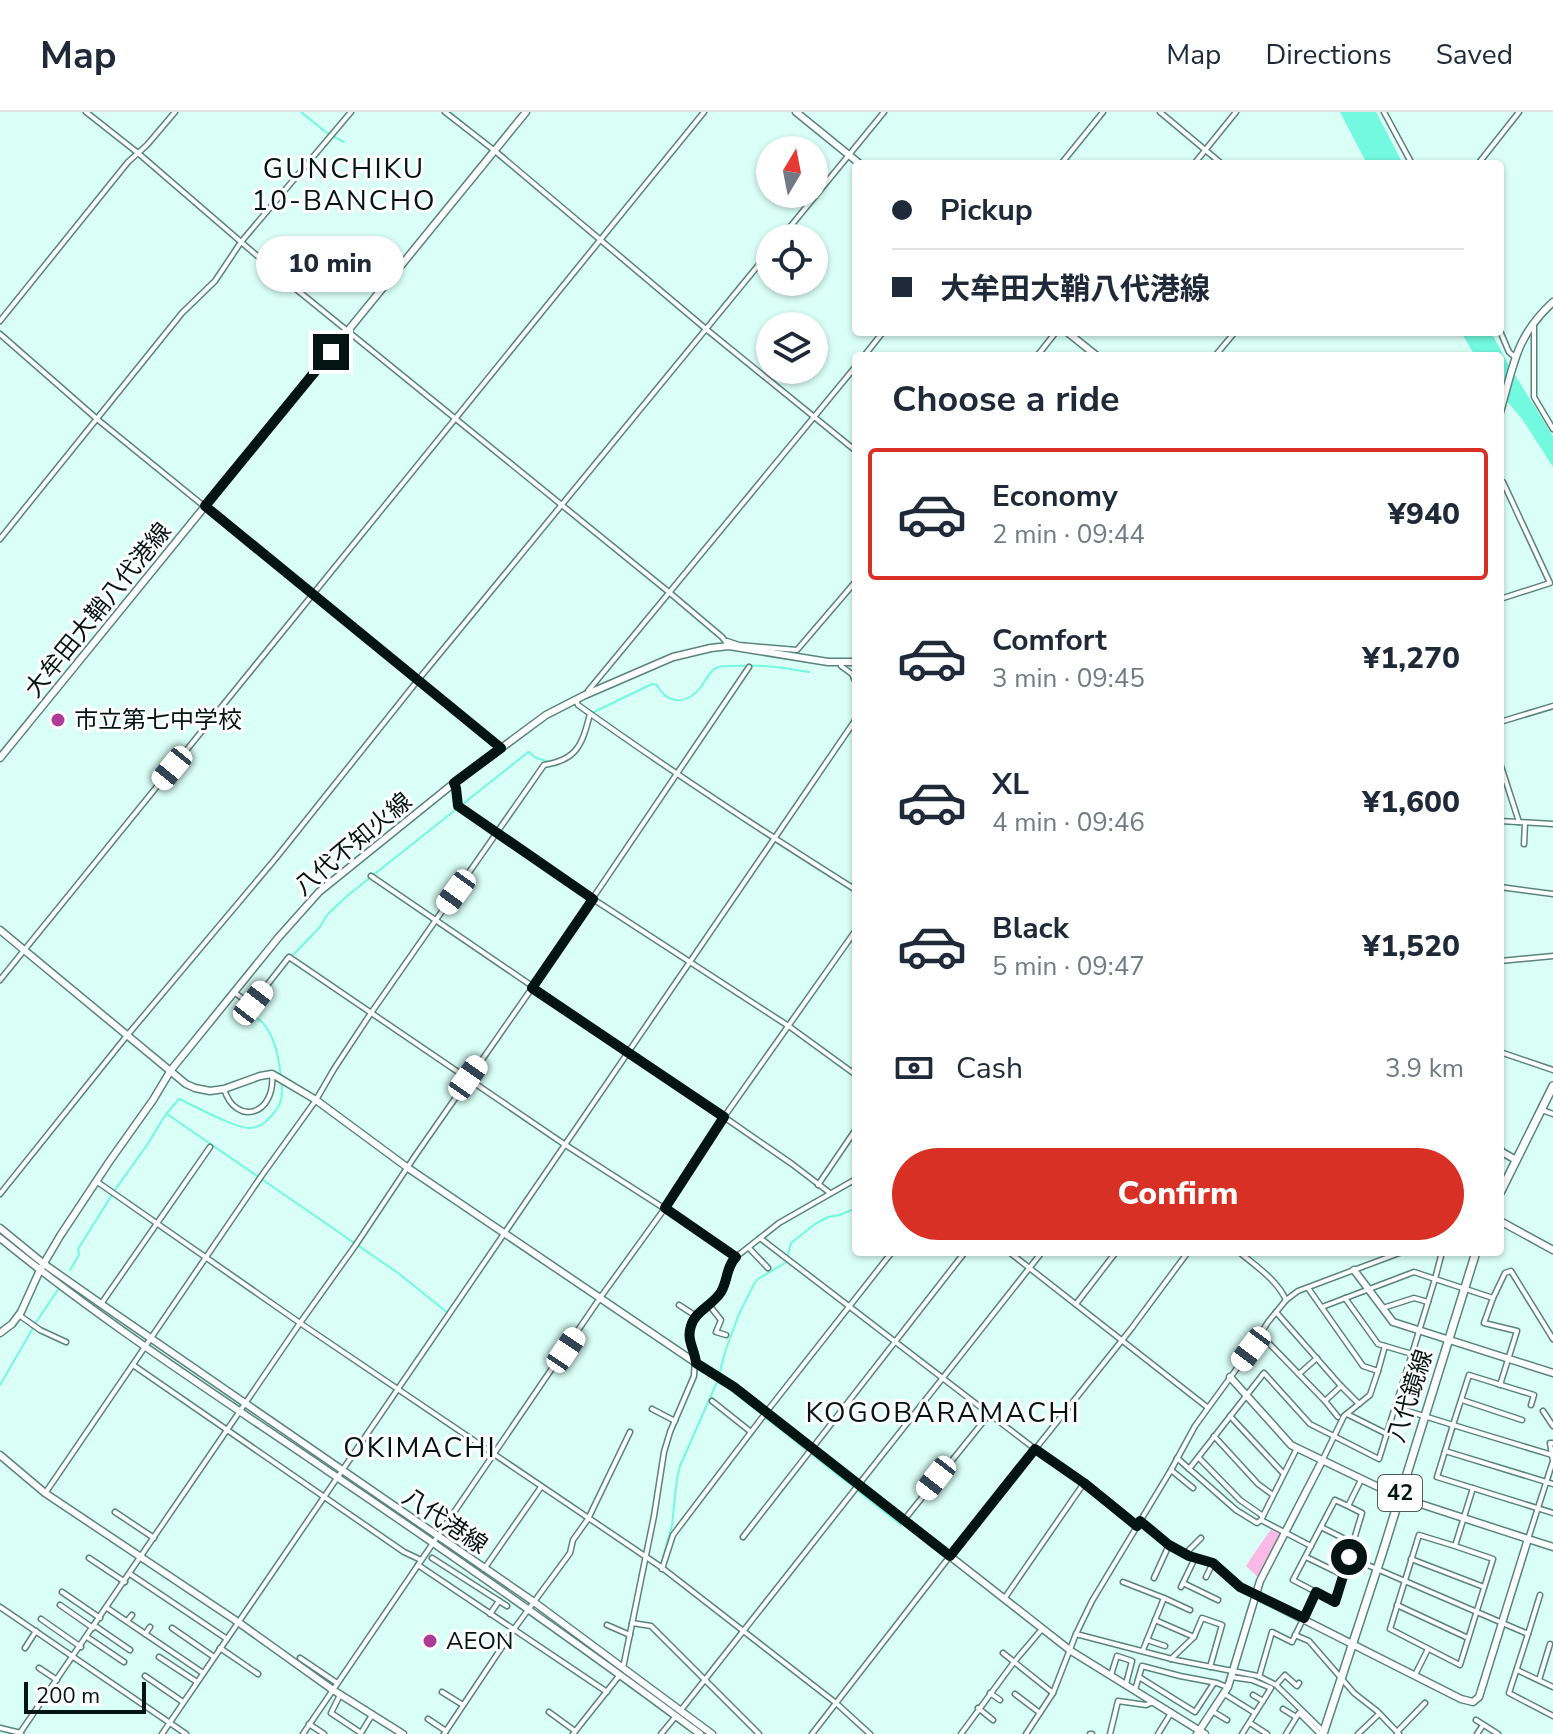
<!DOCTYPE html>
<meta charset="utf-8">
<style>
body{margin:0;font-family:"Nunito Sans","Noto Sans JP",sans-serif;background:#f2f2f3;color:#1f2937;height:100vh;display:flex;flex-direction:column;font-size:30px;white-space:nowrap}
*{box-sizing:border-box;margin:0}
p{font-size:26px;color:#747a83}
.icon{flex:none;width:44px;height:44px;fill:none;stroke:currentColor;stroke-width:2;stroke-linecap:round;stroke-linejoin:round}
.map{position:relative;flex:1;overflow:hidden}
.drawer{position:absolute;left:852px;top:240px;width:652px;height:904px;display:flex;flex-direction:column;background:#fff;border-radius:8px;box-shadow:0 2px 6px #0004}
.drawer>*{flex:none}
.guide{position:absolute;left:852px;top:48px;width:652px;height:176px;border-radius:8px;box-shadow:0 2px 6px #0004;display:grid;align-content:center;height:176px;padding:0 40px;background:#fff}
.needle{width:52px;rotate:10deg}
.controls{position:absolute;left:756px;top:24px;display:grid;gap:16px}
.controls a{display:grid;place-items:center;width:72px;height:72px;border-radius:50%;background:#fff;box-shadow:0 2px 6px #0004;font-size:40px}
.scale{position:absolute;left:24px;bottom:20px;width:122px;box-sizing:border-box;padding-left:8px;border:4px solid #041511;border-top:0;font-size:22px;line-height:28px;white-space:nowrap;color:#041511;-webkit-text-stroke:6px #fff;paint-order:stroke}
.end{position:absolute;width:36px;height:36px;margin:-18px;border:10px solid #041511;background:#fff;box-shadow:0 0 0 4px #fff}
.from{border-radius:50%}
.bubble{position:absolute;height:56px;border-radius:28px;background:#fff;box-shadow:0 2px 6px #0004;font-size:26px;font-weight:800;line-height:56px;text-align:center}
.car{position:absolute;width:24px;height:48px;margin:-24px -12px;border-radius:10px;box-shadow:0 0 6px 2px #0007;background:linear-gradient(#fff 24%,#345 0 40%,#fff 0 76%,#345 0 86%,#fff 0)}
.guide b{display:flex;align-items:center;gap:28px;height:76px;font-size:30px}
.guide b+b{border-top:2px solid #e0e1e3}
.guide i{width:20px;height:20px;background:#1f2937}
ul{padding:0;list-style:none}
li{display:flex;align-items:center;gap:24px;height:132px;margin:0 16px 12px;padding:0 24px;border:4px solid transparent;border-radius:8px}
li div{flex:1}
li b{display:block;font-size:30px}
li em{font-style:normal;font-weight:800}
li.selected{border-color:#d93025}
li>.icon{width:72px;height:72px;stroke-width:1.5}
h2{padding:0 40px;font-size:36px;line-height:96px}
.pay{display:flex;align-items:center;gap:20px;height:88px;padding:0 40px;font-size:30px}
.pay p{margin-inline-start:auto}
.cta{display:flex;gap:16px;margin-top:auto;padding:16px 40px}
.cta a{flex:1;height:92px;border-radius:48px;background:#d93025;color:#fff;font-size:32px;font-weight:800;line-height:92px;text-align:center}
header{display:flex;align-items:center;gap:48px;box-sizing:border-box;height:112px;padding:0 40px;background:#fff;border-bottom:2px solid #e0e1e3}
header strong{font-size:38px}
nav{display:flex;gap:44px;margin-inline-start:auto;font-size:28px}
.map>svg:first-child{display:block}
.green{fill:#fbb9e7}
.water{fill:#72f9df}
.lines{fill:none;stroke-linecap:round;stroke-linejoin:round}
.stream{stroke:#72f9df;stroke-width:2}
.street-casing{stroke:#59847b;stroke-width:7}
.secondary-casing{stroke:#59847b;stroke-width:9}
.primary-casing{stroke:#59847b;stroke-width:10}
.street{stroke:#fff;stroke-width:4}
.secondary{stroke:#fff;stroke-width:6}
.primary{stroke:#fff;stroke-width:7}
.route{stroke:#041511;stroke-width:10}
.poi-dot{fill:#ae3b95;stroke:#fff;stroke-width:3}
.labels{text-anchor:middle;dominant-baseline:central;stroke-width:6;stroke-linejoin:round;paint-order:stroke}
.shield{fill:#fff;stroke:#4f5b58;stroke-width:2}
.shield-label{font-size:22px;font-weight:bold;fill:#041511}
.street-label{font-size:24px;fill:#041511;stroke:#fff}
.poi-label{font-size:24px;fill:#041511;stroke:#fff;text-anchor:start}
.quarter-label{font-size:28px;letter-spacing:2px;fill:#041511;stroke:#fff}
</style>
<header>
<strong>Map</strong>
<nav><a>Map</a><a>Directions</a><a>Saved</a></nav>
</header>
<div class="map">
<svg width="1553" height="1622" viewBox="0 0 1553 1622">
<rect width="100%" height="100%" fill="#dafff6"/>
<path class="green" d="M1272,1416L1282,1420L1260,1467L1246,1454C1254,1441 1263,1429 1272,1416Z"/>
<g class="water">
<path d="M1340,0H1376L1403,52H1367Z"/>
<path d="M1461,220H1491L1508,252L1553,324V355L1522,307L1500,281V244H1475Z"/>
</g>
<g class="lines">
<g class="stream">
<path d="M90,0L121,25"/>
<path d="M301,0L327,21L344,30"/>
<path d="M450,0L474,20"/>
<path d="M592,601L652,572L657,573C668,593 687,593 701,575C705,569 710,559 716,556C721,553 730,554 735,554C761,552 784,556 809,560"/>
<path d="M281,966C279,945 273,913 253,904L252,897L294,842L320,815L327,803L347,784L527,641L529,640L536,646L550,650"/>
<path d="M167,1002L398,1161L448,1201"/>
<path d="M787,1146L791,1131L815,1112L828,1105L840,1103L856,1096"/>
<path d="M787,1150L812,1168"/>
<path d="M70,1158L79,1143L78,1137L115,1078L147,1033L166,1002L179,987C195,994 236,1017 251,1016C261,1015 267,1009 273,1002C282,992 282,985 282,972"/>
<path d="M35,1212L59,1176"/>
<path d="M915,1247L1031,1336"/>
<path d="M719,1264L725,1240L739,1202L754,1172L758,1167L785,1151"/>
<path d="M0,1273L33,1216"/>
<path d="M661,1452L672,1413L677,1366L680,1354L717,1270L727,1275L901,1413"/>
</g>
<g class="street-casing">
<g id="street">
<path d="M86,0L138,41L291,173L670,481L722,525L729,534"/>
<path d="M445,0L495,39L706,217L856,339"/>
<path d="M1160,0L1222,52"/>
<path d="M1384,0L1412,52"/>
<path d="M1061,52L1103,0"/>
<path d="M1194,52L1236,0"/>
<path d="M1478,52L1519,0"/>
<path d="M781,126L884,0"/>
<path d="M0,209L128,50L147,33L175,0"/>
<path d="M1534,212V285L1553,317"/>
<path d="M1500,219L1509,240L1515,245"/>
<path d="M0,222L97,307L501,636"/>
<path d="M864,244L883,220"/>
<path d="M1037,244L1056,220"/>
<path d="M1215,244L1235,220"/>
<path d="M1500,369L1503,370L1550,471L1500,487"/>
<path d="M0,427L182,201L215,169L241,130L351,0"/>
<path d="M727,529L739,533L797,538L856,469"/>
<path d="M842,551L841,554L852,562L856,571"/>
<path d="M588,579L856,254"/>
<path d="M576,588L578,593C669,658 762,719 856,778"/>
<path d="M1500,610L1553,594"/>
<path d="M1500,651L1519,710"/>
<path d="M454,671L456,676L458,694L593,787L790,915L856,963"/>
<path d="M1500,709L1553,712"/>
<path d="M1524,732L1525,711"/>
<path d="M371,764L724,1005L792,1052L830,1081"/>
<path d="M1500,775L1553,782"/>
<path d="M1500,849L1553,844"/>
<path d="M0,868L704,0"/>
<path d="M234,880L250,892L253,891L289,845L564,1032L673,1102L736,1145"/>
<path d="M1500,940L1553,958"/>
<path d="M224,977C236,1015 276,1003 272,962"/>
<path d="M1542,998L1553,1002"/>
<path d="M96,1069L300,1211L661,1455L836,1591L870,1622"/>
<path d="M818,1073L856,1017"/>
<path d="M0,1082L125,926L276,746L418,568L770,139"/>
<path d="M760,1126L1035,1337L1084,1371L1136,1414"/>
<path d="M749,1136L768,1156"/>
<path d="M1009,1140L1207,1295"/>
<path d="M1239,1140C1256,1154 1277,1168 1286,1188"/>
<path d="M1308,1176L1363,1254L1378,1259L1385,1234L1412,1242L1435,1167L1493,1186L1484,1211L1517,1219L1500,1273"/>
<path d="M1345,1186L1378,1232L1385,1234"/>
<path d="M1493,1186L1505,1161L1511,1159L1553,1227"/>
<path d="M101,1192L210,1035"/>
<path d="M1076,1192L1116,1140"/>
<path d="M679,1193L696,1204"/>
<path d="M709,1193L721,1208L716,1220L726,1223"/>
<path d="M1322,1195L1414,1160L1435,1167L1442,1140"/>
<path d="M1383,1196L1414,1186L1428,1190"/>
<path d="M19,1203L40,1218L66,1230"/>
<path d="M1261,1223L1325,1289L1341,1274L1276,1200"/>
<path d="M1412,1242L1395,1295L1453,1313L1469,1263L1534,1283L1531,1293"/>
<path d="M133,1253L404,1440L421,1448"/>
<path d="M1299,1262L1317,1246"/>
<path d="M1341,1274L1359,1292"/>
<path d="M1462,1288L1522,1308"/>
<path d="M712,1289L751,1320"/>
<path d="M1325,1289L1338,1305"/>
<path d="M652,1297L675,1309"/>
<path d="M1543,1299L1553,1314"/>
<path d="M1347,1302L1387,1322"/>
<path d="M1230,1304L1283,1361"/>
<path d="M1214,1324L1258,1372L1273,1383"/>
<path d="M1297,1336L1261,1408L1311,1434"/>
<path d="M1445,1339L1453,1313L1552,1343"/>
<path d="M1177,1346L1236,1398L1257,1411L1261,1408"/>
<path d="M1199,1346L1240,1388L1263,1404"/>
<path d="M1322,1349L1344,1304L1370,1283L1378,1259"/>
<path d="M1189,1357L1264,1261L1310,1312L1379,1347L1395,1295"/>
<path d="M1171,1358L1193,1376"/>
<path d="M1553,1372L1445,1339L1437,1365L1553,1401"/>
<path d="M46,1380L260,1066L316,988L334,957L371,901L544,653C577,648 582,633 590,602"/>
<path d="M1348,1394L1335,1388L1293,1468L1335,1490L1362,1401L1348,1394L1361,1368"/>
<path d="M115,1400L154,1426"/>
<path d="M904,1408L987,1305"/>
<path d="M1140,1409L1169,1433L1189,1444L1213,1451L1240,1475L1254,1483"/>
<path d="M1321,1415L1353,1431"/>
<path d="M743,1425L965,1140"/>
<path d="M1528,1427L1553,1349L1550,1331H1553"/>
<path d="M1455,1434L1419,1423L1390,1517L1460,1553L1493,1447L1455,1434L1473,1376"/>
<path d="M1185,1442L1201,1426"/>
<path d="M1306,1445L1343,1463"/>
<path d="M1349,1445L1528,1522L1540,1483"/>
<path d="M89,1446L125,1470"/>
<path d="M432,1446L507,1494"/>
<path d="M1411,1447L1484,1475"/>
<path d="M418,1453L607,1580"/>
<path d="M484,1457L541,1375"/>
<path d="M662,1457L673,1423L764,1303L892,1140"/>
<path d="M130,1462L227,1527"/>
<path d="M1206,1465L1213,1451"/>
<path d="M1154,1466L1169,1433"/>
<path d="M1123,1470L1164,1486L1143,1538"/>
<path d="M1183,1471L1218,1488"/>
<path d="M1181,1475L1195,1446"/>
<path d="M62,1480L100,1506"/>
<path d="M1164,1486L1190,1498"/>
<path d="M1004,1487L1084,1371"/>
<path d="M60,1493L93,1516"/>
<path d="M1397,1493L1468,1526"/>
<path d="M0,1495L186,1622"/>
<path d="M107,1496L203,1561"/>
<path d="M490,1502L499,1489"/>
<path d="M41,1507L81,1535"/>
<path d="M1155,1508L1194,1525L1171,1547"/>
<path d="M127,1509L132,1503"/>
<path d="M632,1511L651,1514L759,1622"/>
<path d="M607,1513L630,1523"/>
<path d="M95,1514L130,1538"/>
<path d="M172,1516L214,1545"/>
<path d="M145,1522L150,1515"/>
<path d="M1076,1522L1176,1548L1258,1564L1276,1573L1285,1563L1297,1574L1299,1571"/>
<path d="M1528,1522L1509,1581L1553,1604"/>
<path d="M1295,1523L1309,1529L1354,1581L1377,1599L1399,1622"/>
<path d="M87,1525L124,1550"/>
<path d="M1194,1525L1202,1506L1222,1513L1210,1555"/>
<path d="M1147,1528L1165,1534"/>
<path d="M25,1536L36,1519"/>
<path d="M220,1536L258,1562"/>
<path d="M1003,1541L1053,1581"/>
<path d="M159,1545L197,1570"/>
<path d="M300,1546L337,1571"/>
<path d="M39,1556L57,1568"/>
<path d="M623,1556L654,1404L664,1340L670,1320L694,1264L695,1243L689,1228L691,1213L696,1204L718,1184L725,1169L728,1157L736,1145L779,1111L856,1067"/>
<path d="M1517,1558L1553,1575"/>
<path d="M1111,1563L1117,1544L1132,1549L1126,1572"/>
<path d="M1415,1563L1428,1537"/>
<path d="M145,1564L183,1590"/>
<path d="M1139,1565L1195,1600L1214,1571"/>
<path d="M1231,1565L1252,1568L1271,1576L1242,1622"/>
<path d="M1259,1565L1272,1520L1292,1530L1316,1480"/>
<path d="M1539,1568L1550,1532"/>
<path d="M1276,1573L1324,1620"/>
<path d="M1135,1578L1142,1554L1180,1564L1217,1571L1227,1575"/>
<path d="M442,1580L463,1593"/>
<path d="M990,1581L1000,1588"/>
<path d="M1223,1581L1255,1601"/>
<path d="M1015,1582L1040,1601"/>
<path d="M340,1583L331,1601L361,1621L372,1603"/>
<path d="M1253,1583L1263,1589"/>
<path d="M978,1596L993,1608"/>
<path d="M1283,1597L1296,1605"/>
<path d="M681,1598L1042,1140"/>
<path d="M1212,1599L1227,1608"/>
<path d="M549,1600L575,1619"/>
<path d="M428,1607L446,1619"/>
<path d="M1476,1608L1498,1622"/>
<path d="M1250,1611L1267,1622"/>
<path d="M309,1612L324,1622"/>
<path d="M0,1616L21,1621"/>
<path d="M1397,1620L1425,1591"/>
<path d="M20,1621L300,1211L355,1134L415,1044L532,876L749,555"/>
<path d="M162,1622L856,607"/>
<path d="M303,1622L600,1186L665,1096L724,1005L856,818"/>
<path d="M444,1622L514,1517L570,1441L573,1428L588,1407L630,1320"/>
<path d="M573,1622L619,1564"/>
<path d="M661,1622L676,1604"/>
<path d="M812,1622L950,1444L1131,1217L1188,1140"/>
<path d="M961,1622L1014,1550L1042,1517"/>
<path d="M1026,1622L1053,1581L1076,1522L1092,1489L1171,1358L1195,1314L1251,1237L1268,1210L1286,1188L1298,1179L1402,1140"/>
<path d="M1090,1622H1092"/>
<path d="M1110,1622L1118,1589L1146,1593L1153,1590"/>
<path d="M1158,1622L1171,1601"/>
<path d="M1286,1622L1299,1601L1320,1622"/>
<path d="M1358,1622L1379,1602"/>
<path d="M1477,1622L1483,1613"/>
</g>
</g>
<g class="secondary-casing">
<g id="secondary">
<path d="M796,0L860,52"/>
<path d="M1067,220L1097,244"/>
<path d="M1500,300C1514,253 1515,225 1553,190"/>
<path d="M0,646L526,0"/>
<path d="M0,818L186,972L195,976L210,979L224,977L260,964L272,962L279,966L316,988L408,1056L696,1251L734,1275L1071,1539L1205,1622"/>
<path d="M1500,1037L1502,1040L1516,1048"/>
<path d="M1500,1109L1553,1138"/>
<path d="M0,1116L44,1152L101,1192L534,1490L712,1622"/>
<path d="M0,1126C103,1210 215,1282 325,1357C452,1443 577,1530 700,1622"/>
<path d="M1354,1158L1393,1210L1553,1261"/>
<path d="M0,1221L12,1212L21,1200L40,1158L60,1124L109,1050L153,988L171,958L278,826L319,780L454,671L546,603L585,583L673,545L711,536L729,534L828,550H856"/>
<path d="M1230,1265L1291,1333L1297,1336L1399,1385L1528,1427L1479,1585L1473,1590L1461,1587L1255,1483"/>
<path d="M0,1343L45,1381L238,1510L333,1578L403,1622"/>
<path d="M1528,1427L1553,1435"/>
<path d="M1197,1622L1228,1575L1260,1469L1322,1349"/>
</g>
</g>
<g class="primary-casing">
<g id="primary">
<path d="M1500,1081L1553,974"/>
<path d="M1323,1622L1383,1439L1476,1140"/>
</g>
</g>
<use href="#street" class="street"/>
<use href="#secondary" class="secondary"/>
<use href="#primary" class="primary"/>
</g>
<g class="lines">
<path class="route" d="M331,240L205,394L501,636L454,671L456,676L458,694L593,787L532,876L724,1005L665,1096L736,1145C726,1155 728,1168 721,1180C713,1193 695,1199 691,1214C686,1228 695,1238 696,1251L734,1275L950,1444L1035,1337L1084,1371L1137,1414L1140,1409L1169,1433L1189,1444L1213,1451L1240,1475L1304,1506L1316,1480L1335,1490L1349,1445"/>
</g>
<g class="poi-dot">
<circle cx="58" cy="608" r="8"/>
<circle cx="430" cy="1529" r="8"/>
</g>
<g class="labels">
<rect class="shield" x="1378" y="1363" width="44" height="36" rx="6"/>
<g class="shield-label">
<text x="1400" y="1381">42</text>
</g>
<g class="street-label">
<text transform="translate(98 498) rotate(-51)">大牟田大鞘八代港線</text>
<text transform="translate(353 732) rotate(-40)">八代不知火線</text>
<text transform="translate(1410 1284) rotate(-72)">八代鏡線</text>
<text transform="translate(445 1409) rotate(34)">八代港線</text>
</g>
<g class="poi-label">
<text x="74" y="608">市立第七中学校</text>
<text x="446" y="1529">AEON</text>
</g>
<g class="quarter-label">
<text x="344" y="57">GUNCHIKU<tspan x="344" dy="32">10-BANCHO</tspan></text>
<text x="943" y="1301">KOGOBARAMACHI</text>
<text x="420" y="1336">OKIMACHI</text>
</g>
</g>
</svg>
<div class="controls">
<a><svg class="needle" viewBox="-14 -14 28 28"><path d="M0-13l5 13h-10z" fill="#e53935"/><path d="M0 13l5-13h-10z" fill="#747a83"/></svg></a>
<a><svg class="icon" aria-label="locate" viewBox="0 0 24 24"><circle cx="12" cy="12" r="6"/><path d="M12 2v4M12 18v4M2 12h4M18 12h4"/></svg></a>
<a><svg class="icon" aria-label="layers" viewBox="0 0 24 24"><path d="M12 4l9 5-9 5-9-5zM3 14l9 5 9-5"/></svg></a>
</div>
<div class="scale">200 m</div>
<i class="end from" style="left:1349px;top:1445px"></i>
<i class="end" style="left:331px;top:240px"></i>
<div class="bubble" style="left:256px;top:124px;width:148px">10 min</div>
<i class="car" style="left:172px;top:656px;rotate:219deg"></i>
<i class="car" style="left:456px;top:780px;rotate:216deg"></i>
<i class="car" style="left:253px;top:891px;rotate:38deg"></i>
<i class="car" style="left:468px;top:966px;rotate:35deg"></i>
<i class="car" style="left:1251px;top:1237px;rotate:217deg"></i>
<i class="car" style="left:566px;top:1238px;rotate:34deg"></i>
<i class="car" style="left:936px;top:1366px;rotate:218deg"></i>
<div class="guide">
<b><i class="from"></i>Pickup</b>
<b><i></i>大牟田大鞘八代港線</b>
</div>
<section class="drawer">
<h2>Choose a ride</h2>
<ul>
<li class="selected"><svg class="icon" aria-label="car" viewBox="0 0 24 24"><path d="M5 17H2v-5l4-1 3-4h7l3 4 3 1v5h-3M9 17h6M6 11h13"/><circle cx="7" cy="17" r="2"/><circle cx="17" cy="17" r="2"/></svg><div><b>Economy</b><p>2 min · 09:44</p></div><em>¥940</em></li>
<li><svg class="icon" aria-label="car" viewBox="0 0 24 24"><path d="M5 17H2v-5l4-1 3-4h7l3 4 3 1v5h-3M9 17h6M6 11h13"/><circle cx="7" cy="17" r="2"/><circle cx="17" cy="17" r="2"/></svg><div><b>Comfort</b><p>3 min · 09:45</p></div><em>¥1,270</em></li>
<li><svg class="icon" aria-label="car" viewBox="0 0 24 24"><path d="M5 17H2v-5l4-1 3-4h7l3 4 3 1v5h-3M9 17h6M6 11h13"/><circle cx="7" cy="17" r="2"/><circle cx="17" cy="17" r="2"/></svg><div><b>XL</b><p>4 min · 09:46</p></div><em>¥1,600</em></li>
<li><svg class="icon" aria-label="car" viewBox="0 0 24 24"><path d="M5 17H2v-5l4-1 3-4h7l3 4 3 1v5h-3M9 17h6M6 11h13"/><circle cx="7" cy="17" r="2"/><circle cx="17" cy="17" r="2"/></svg><div><b>Black</b><p>5 min · 09:47</p></div><em>¥1,520</em></li>
</ul>
<div class="pay"><svg class="icon" aria-label="cash" viewBox="0 0 24 24"><path d="M3 7h18v10H3z"/><circle cx="12" cy="12" r="2"/></svg>Cash<p>3.9 km</p></div>
<div class="cta"><a>Confirm</a></div>
</section>
</div>
